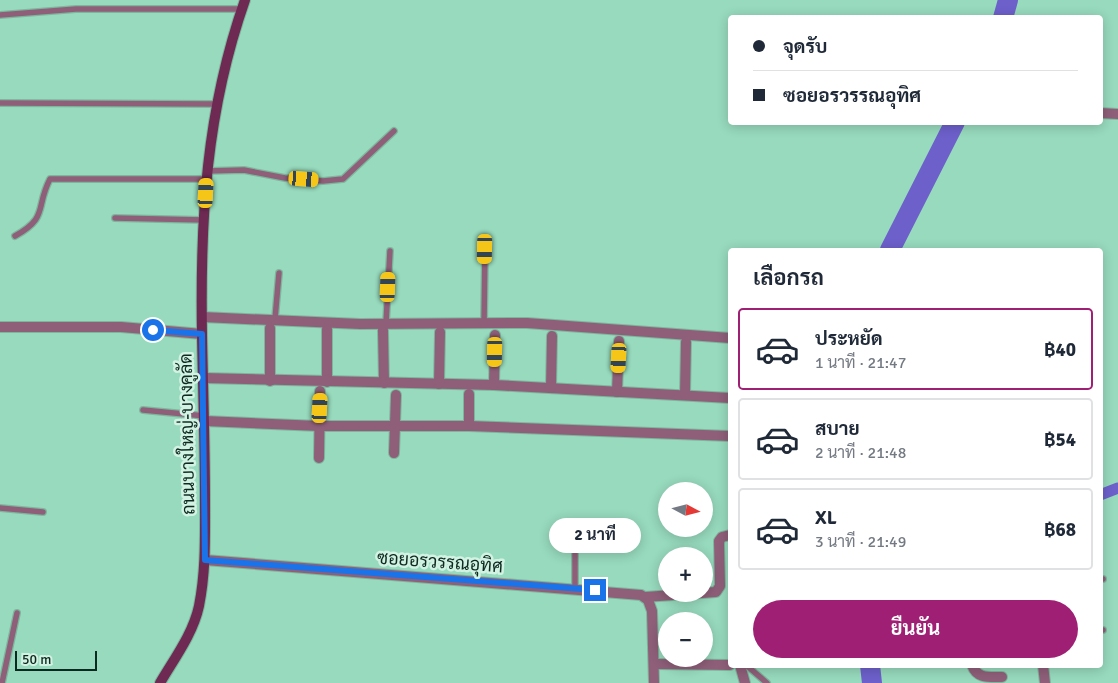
<!DOCTYPE html>
<html lang="th">
<meta charset="utf-8">
<style>
body{margin:0;font-family:Signika,Sarabun,sans-serif;background:#f2f2f3;color:#1f2937;height:100vh;display:flex;flex-direction:column;font-size:19px;white-space:nowrap}
*{box-sizing:border-box;margin:0}
p{font-size:16px;color:#747a83}
.icon{flex:none;width:28px;height:28px;fill:none;stroke:currentColor;stroke-width:2;stroke-linecap:round;stroke-linejoin:round}
.map{position:relative;flex:1;overflow:hidden}
.drawer{position:absolute;left:728px;top:248px;width:375px;height:420px;display:flex;flex-direction:column;background:#fff;border-radius:5px;box-shadow:0 2px 12px #0003}
.drawer>*{flex:none}
.hud{position:absolute;left:728px;top:15px;width:375px;height:110px;border-radius:5px;box-shadow:0 2px 12px #0003;display:grid;align-content:center;height:110px;padding:0 25px;background:#fff}
.needle{width:32px;rotate:97deg}
.tools{position:absolute;left:658px;top:482px;display:grid;gap:10px}
.tools a{display:grid;place-items:center;width:55px;height:55px;border-radius:50%;background:#fff;box-shadow:0 2px 12px #0003;font-size:25px}
.scale{position:absolute;left:15px;bottom:12px;width:82px;box-sizing:border-box;padding-left:5px;border:2px solid #0e291f;border-top:0;font-size:14px;line-height:18px;white-space:nowrap;color:#0e291f;-webkit-text-stroke:4px #d2f2e3;paint-order:stroke}
.end{position:absolute;width:22px;height:22px;margin:-11px;border:6px solid #1a73e8;background:#fff;box-shadow:0 0 0 2px #fff}
.from{border-radius:50%}
.bubble{position:absolute;height:35px;border-radius:18px;background:#fff;box-shadow:0 2px 12px #0003;font-size:16px;font-weight:700;line-height:35px;text-align:center}
.car{position:absolute;width:15px;height:30px;margin:-15px -8px;border-radius:6px;box-shadow:0 0 4px 1px #0007;background:linear-gradient(#f5c518 24%,#345 0 40%,#f5c518 0 76%,#345 0 86%,#f5c518 0)}
.hud b{display:flex;align-items:center;gap:18px;height:48px;font-size:19px}
.hud b+b{border-top:1px solid #e0e1e3}
.hud i{width:12px;height:12px;background:#1f2937}
ul{padding:0;list-style:none}
li{display:flex;align-items:center;gap:15px;height:82px;margin:0 10px 8px;padding:0 15px;border:2px solid #e0e1e3;border-radius:5px}
li div{flex:1}
li b{display:block;font-size:19px}
li em{font-style:normal;font-weight:700}
li.selected{border-color:#9e1f73}
li>.icon{width:45px;height:45px;stroke-width:1.5}
h2{padding:0 25px;font-size:22px;line-height:60px}
.cta{display:flex;gap:10px;margin-top:auto;padding:10px 25px}
.cta a{flex:1;height:58px;border-radius:30px;background:#9e1f73;color:#fff;font-size:20px;font-weight:700;line-height:58px;text-align:center}
.map>svg:first-child{display:block}
.lines{fill:none;stroke-linecap:round;stroke-linejoin:round}
.canal{stroke:#6d60cb;stroke-width:11}
.river{stroke:#6d60cb;stroke-width:20}
.lane-casing{stroke:#7cb79d;stroke-width:8}
.street-casing{stroke:#7cb79d;stroke-width:12}
.secondary-casing{stroke:#7cb79d;stroke-width:12}
.lane{stroke:#8f5f79;stroke-width:5.5}
.street{stroke:#8f5f79;stroke-width:10}
.secondary{stroke:#6e2a53;stroke-width:10}
.route{stroke:#1a73e8;stroke-width:6}
.labels{text-anchor:middle;dominant-baseline:central;stroke-width:5;stroke-linejoin:round;paint-order:stroke}
.street-label{font-size:18px;fill:#0e291f;stroke:#d2f2e3}
</style>
<div class="map">
<svg width="1118" height="683" viewBox="0 0 1118 683">
<rect width="100%" height="100%" fill="#97dabd"/>
<g class="lines">
<path class="canal" d="M1100,495L1118,488"/>
<g class="river">
<path d="M1003,18L1008,0"/>
<path d="M890,250L955,122"/>
<path d="M870,665L872,683"/>
</g>
<g class="lane-casing">
<g id="lane">
<path d="M0,15L76,9H242"/>
<path d="M0,103L216,104"/>
<path d="M207,171L244,170L285,178L323,181L343,179L394,131"/>
<path d="M115,218L204,220"/>
<path d="M15,236C49,217 35,208 50,179H206"/>
<path d="M275,319L279,273"/>
<path d="M386,323L390,251"/>
<path d="M484,324L485,249"/>
<path d="M143,410L205,416"/>
<path d="M0,508L43,512"/>
<path d="M1100,579H1103"/>
<path d="M575,589V542"/>
<path d="M1100,630H1103"/>
<path d="M746,665L767,683"/>
<path d="M2,683L17,613"/>
</g>
</g>
<g class="street-casing">
<g id="street">
<path d="M1100,113L1118,114"/>
<path d="M202,317L360,324L527,323L730,338"/>
<path d="M0,327H121L202,334"/>
<path d="M327,329V382"/>
<path d="M383,330L384,383"/>
<path d="M204,378L494,385L730,398"/>
<path d="M270,381V328"/>
<path d="M439,384L440,332"/>
<path d="M494,385L495,335"/>
<path d="M551,388L552,336"/>
<path d="M617,392L619,341"/>
<path d="M685,395L686,342"/>
<path d="M205,421L319,426H469L730,436"/>
<path d="M469,426V394"/>
<path d="M394,453L396,395"/>
<path d="M319,458L320,391"/>
<path d="M205,560L641,595L648,600L652,611L654,683"/>
<path d="M645,597L716,592L720,586L719,541L722,537L730,535"/>
<path d="M654,664L730,665"/>
<path d="M740,665L745,683"/>
<path d="M972,665C977,679 989,677 1002,677"/>
<path d="M1043,665L1045,683"/>
</g>
</g>
<g class="secondary-casing">
<path id="secondary" d="M160,683C174,659 193,634 199,606C206,571 205,536 205,501C205,445 203,390 202,335C200,218 206,111 245,0"/>
</g>
<use href="#lane" class="lane"/>
<use href="#street" class="street"/>
<use href="#secondary" class="secondary"/>
</g>
<g class="lines">
<path class="route" d="M153,330L202,334L205,560L595,590"/>
</g>
<g class="labels">
<g class="street-label">
<text transform="translate(187 434) rotate(-91)">ถนนบางใหญ่-บางคูลัด</text>
<text transform="translate(440 562) rotate(4)">ซอยอรวรรณอุทิศ</text>
</g>
</g>
</svg>
<div class="tools">
<a><svg class="needle" viewBox="-14 -14 28 28"><path d="M0-13l5 13h-10z" fill="#e53935"/><path d="M0 13l5-13h-10z" fill="#747a83"/></svg></a>
<a>+</a>
<a>−</a>
</div>
<div class="scale">50 m</div>
<i class="end from" style="left:153px;top:330px"></i>
<i class="end" style="left:595px;top:590px"></i>
<div class="bubble" style="left:549px;top:518px;width:92px">2 นาที</div>
<i class="car" style="left:304px;top:179px;rotate:94deg"></i>
<i class="car" style="left:206px;top:193px;rotate:3deg"></i>
<i class="car" style="left:485px;top:249px;rotate:181deg"></i>
<i class="car" style="left:388px;top:287px;rotate:2deg"></i>
<i class="car" style="left:495px;top:352px;rotate:181deg"></i>
<i class="car" style="left:619px;top:358px;rotate:183deg"></i>
<i class="car" style="left:320px;top:408px;rotate:3deg"></i>
<div class="hud">
<b><i class="from"></i>จุดรับ</b>
<b><i></i>ซอยอรวรรณอุทิศ</b>
</div>
<section class="drawer">
<h2>เลือกรถ</h2>
<ul>
<li class="selected"><svg class="icon" aria-label="car" viewBox="0 0 24 24"><path d="M5 17H2v-5l4-1 3-4h7l3 4 3 1v5h-3M9 17h6M6 11h13"/><circle cx="7" cy="17" r="2"/><circle cx="17" cy="17" r="2"/></svg><div><b>ประหยัด</b><p>1 นาที · 21:47</p></div><em>฿40</em></li>
<li><svg class="icon" aria-label="car" viewBox="0 0 24 24"><path d="M5 17H2v-5l4-1 3-4h7l3 4 3 1v5h-3M9 17h6M6 11h13"/><circle cx="7" cy="17" r="2"/><circle cx="17" cy="17" r="2"/></svg><div><b>สบาย</b><p>2 นาที · 21:48</p></div><em>฿54</em></li>
<li><svg class="icon" aria-label="car" viewBox="0 0 24 24"><path d="M5 17H2v-5l4-1 3-4h7l3 4 3 1v5h-3M9 17h6M6 11h13"/><circle cx="7" cy="17" r="2"/><circle cx="17" cy="17" r="2"/></svg><div><b>XL</b><p>3 นาที · 21:49</p></div><em>฿68</em></li>
</ul>
<div class="cta"><a>ยืนยัน</a></div>
</section>
</div>
